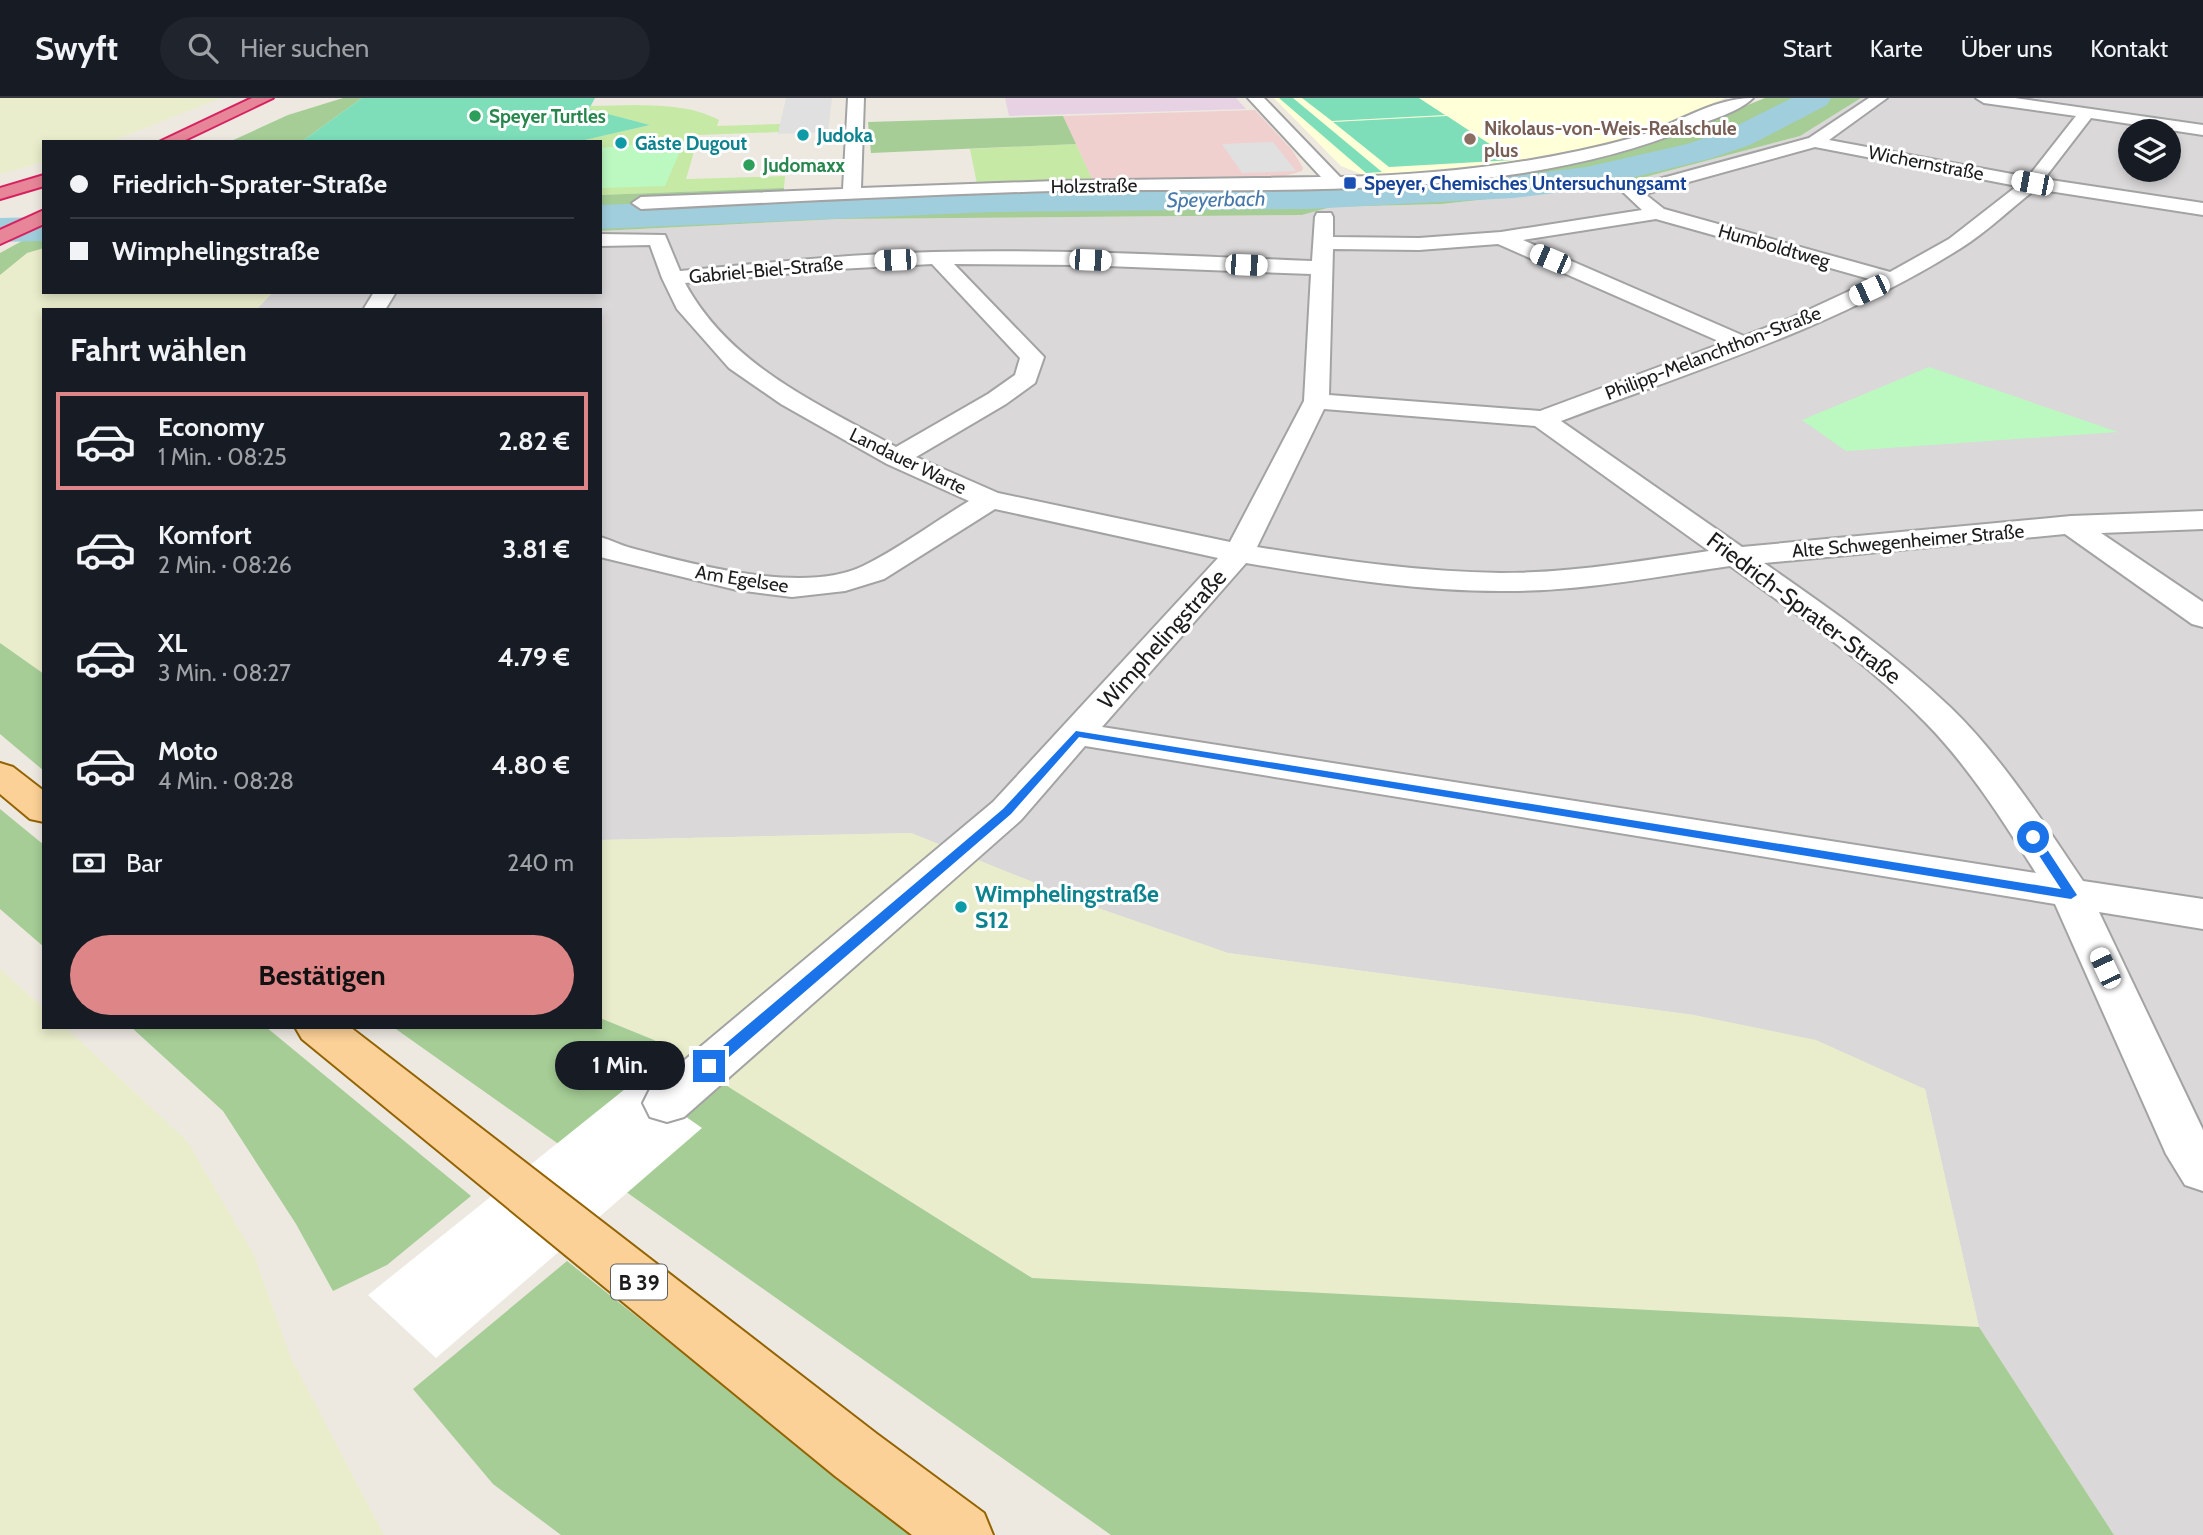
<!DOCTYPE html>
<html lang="de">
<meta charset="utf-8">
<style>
body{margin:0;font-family:Cabin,sans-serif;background:#20242c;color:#f1f3f6;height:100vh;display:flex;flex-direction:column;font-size:26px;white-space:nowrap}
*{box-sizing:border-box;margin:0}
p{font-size:23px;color:#9ea1a6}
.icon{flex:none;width:38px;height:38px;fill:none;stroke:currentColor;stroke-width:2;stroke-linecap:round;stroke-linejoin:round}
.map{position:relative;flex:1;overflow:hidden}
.drawer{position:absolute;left:42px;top:210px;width:560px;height:721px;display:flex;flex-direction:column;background:#171b24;border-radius:0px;box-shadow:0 4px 10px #0003}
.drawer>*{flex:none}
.banner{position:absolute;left:42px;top:42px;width:560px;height:154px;border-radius:0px;box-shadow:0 4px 10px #0003;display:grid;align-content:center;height:154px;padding:0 28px;background:#171b24}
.controls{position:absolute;left:2118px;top:21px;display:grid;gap:14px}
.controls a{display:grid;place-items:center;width:63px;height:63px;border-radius:50%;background:#171b24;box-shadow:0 4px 10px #0003;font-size:35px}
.end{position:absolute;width:32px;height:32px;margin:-16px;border:9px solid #1a73e8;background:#fff;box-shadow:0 0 0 4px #fff}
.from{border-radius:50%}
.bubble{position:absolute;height:49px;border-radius:24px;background:#171b24;box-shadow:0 4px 10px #0003;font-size:23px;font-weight:800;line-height:49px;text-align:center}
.car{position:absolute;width:21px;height:42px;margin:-21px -10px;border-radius:9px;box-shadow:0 0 5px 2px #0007;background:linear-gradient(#fff 24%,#345 0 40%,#fff 0 76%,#345 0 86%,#fff 0)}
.banner b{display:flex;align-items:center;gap:24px;height:66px;font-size:26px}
.banner b+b{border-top:2px solid #363941}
.banner i{width:18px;height:18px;background:#f1f3f6}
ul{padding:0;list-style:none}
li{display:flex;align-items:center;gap:21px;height:98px;margin:0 14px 10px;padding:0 14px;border:4px solid transparent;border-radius:0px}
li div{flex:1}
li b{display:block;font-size:26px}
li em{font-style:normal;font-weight:800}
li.active{border-color:#de8687}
li>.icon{width:63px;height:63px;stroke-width:1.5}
h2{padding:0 28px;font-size:32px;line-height:84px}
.pay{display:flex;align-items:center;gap:18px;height:77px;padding:0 28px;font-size:26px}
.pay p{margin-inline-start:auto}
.cta{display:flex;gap:14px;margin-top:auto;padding:14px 28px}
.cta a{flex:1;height:80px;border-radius:42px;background:#de8687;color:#111;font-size:28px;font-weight:800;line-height:80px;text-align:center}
header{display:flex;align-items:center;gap:42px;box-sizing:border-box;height:98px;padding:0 35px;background:#171b24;border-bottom:2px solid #363941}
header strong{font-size:33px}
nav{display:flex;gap:38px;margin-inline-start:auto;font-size:24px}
.search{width:490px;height:63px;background:#20242c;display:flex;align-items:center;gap:18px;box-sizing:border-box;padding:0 24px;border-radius:38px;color:#9ea1a6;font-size:26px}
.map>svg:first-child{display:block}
.residential{fill:#dad8d8;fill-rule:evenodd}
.commercial{fill:#efd0cf}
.industrial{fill:#e7d2e3}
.education{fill:#ffffd8}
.farmland{fill:#eaedcb}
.grass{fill:#c6e9a5}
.forest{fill:#a5cd95}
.park{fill:#bcf9c1}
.pitch{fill:#7ddeb9}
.parking{fill:#e0e0e0}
.pier{fill:#fff}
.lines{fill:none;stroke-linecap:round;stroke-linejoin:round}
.river{fill:#a0cedc;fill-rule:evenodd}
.minor-casing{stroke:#a3a3a3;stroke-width:4}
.major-casing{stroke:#936300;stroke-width:4}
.highway-casing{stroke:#d72260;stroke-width:4}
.minor{fill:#fff;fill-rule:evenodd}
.major{fill:#fcd197;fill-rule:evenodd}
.highway{fill:#e78698;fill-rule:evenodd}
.route{fill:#1a73e8}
.leisure-dot{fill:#2e9e5b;stroke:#fff;stroke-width:2.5}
.culture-dot{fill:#0f9aa8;stroke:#fff;stroke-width:2.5}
.education-dot{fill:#8d6e63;stroke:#fff;stroke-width:2.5}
.transit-dot{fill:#1a4fb4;stroke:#fff;stroke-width:2.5}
.labels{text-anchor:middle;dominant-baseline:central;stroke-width:6;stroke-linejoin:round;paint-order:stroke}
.far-leisure-label{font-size:19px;font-weight:bold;fill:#27864d;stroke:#fff;text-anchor:start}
.far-education-label{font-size:19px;font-weight:bold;fill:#785e54;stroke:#fff;text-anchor:start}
.far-culture-label{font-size:19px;font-weight:bold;fill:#0d838f;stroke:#fff;text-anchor:start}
.far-street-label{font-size:19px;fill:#1c1c1c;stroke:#fff}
.far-transit-label{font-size:19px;font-weight:bold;fill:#164399;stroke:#fff;text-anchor:start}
.far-water-label{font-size:21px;font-style:italic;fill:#4879ab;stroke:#fff}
.shield{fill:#fff;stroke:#606060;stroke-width:2}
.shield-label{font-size:21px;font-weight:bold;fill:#1c1c1c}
.street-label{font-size:23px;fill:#1c1c1c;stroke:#fff}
.culture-label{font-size:23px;font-weight:bold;fill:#0d838f;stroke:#fff;text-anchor:start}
</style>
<header>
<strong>Swyft</strong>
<div class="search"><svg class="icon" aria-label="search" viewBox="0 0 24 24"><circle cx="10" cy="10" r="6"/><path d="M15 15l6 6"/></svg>Hier suchen</div>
<nav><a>Start</a><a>Karte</a><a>Über uns</a><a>Kontakt</a></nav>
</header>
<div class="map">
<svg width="2203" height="1437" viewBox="0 0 2203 1437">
<rect width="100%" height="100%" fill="#ede9e1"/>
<path class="residential" d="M1861,0H2203V1437H2114L1979,1229L1925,991L1694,917L1228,855L1092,808L911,735L600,742V212H256L273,194H600V133L838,121L1302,117L1330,109L1442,106L1615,87L1800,38ZM2130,33H2168V72H2130Z"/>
<path class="commercial" d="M1255,12L1293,53L1303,70L1302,73L1285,78L1092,81L1063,18Z"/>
<path class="industrial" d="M1005,0H1236L1246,11L1009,18Z"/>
<path class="education" d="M1274,0H1725L1639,37L1614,45L1504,65L1366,78L1341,68Z"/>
<g class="farmland">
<path d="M0,0H221L110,44H44V64L0,76Z"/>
<path d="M44,150V194H273L256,212H44V576L0,545V177L27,155Z"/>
<path d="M911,735L1092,808L1228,855L1694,917L1816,942L1925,991L1979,1229L1032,1180L654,942L600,920V742Z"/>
<path d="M0,871L44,910V929H65L187,1043L254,1157L291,1260L384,1437H0Z"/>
</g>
<g class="grass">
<path d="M636,7C665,8 693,8 719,22L717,28L780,26L779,34L699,37L686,81L785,78L784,90L600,97V44H576L650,27L589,11L590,8Z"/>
<path d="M1076,46L1092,81L977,86L970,51Z"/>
</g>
<g class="forest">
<path d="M343,0H362L301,44H229L288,17Z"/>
<path d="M1765,0H1861L1800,38L1615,87L1442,106L1331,109L1302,117L838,121L600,133V97L784,90L782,104L1071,94L1270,91L1506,78L1632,49L1676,36Z"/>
<path d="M1063,18L1076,46L871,55L868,24Z"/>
<path d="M44,131V150L27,155L0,177V155Z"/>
<path d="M0,545L44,576V673L0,636Z"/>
<path d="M0,711L44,747V849L0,811Z"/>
<path d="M600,920L654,942L1032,1180L1979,1229L2114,1437H1111L393,929H600Z"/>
<path d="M131,929H266L471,1098L387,1167L333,1193L296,1126L223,1013Z"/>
<path d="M567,1163L911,1437H561L493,1386L413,1291Z"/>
</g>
<g class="park">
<path d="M685,42L665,88L600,90V50Z"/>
<path d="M1929,269L2118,334L1846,353L1802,322Z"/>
</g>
<g class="pitch">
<path d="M362,0H595L589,11L650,27L576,44H301Z"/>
<path d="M1279,0H1293L1382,74L1366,75Z"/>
<path d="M1302,0H1419L1445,17L1332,23Z"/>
<path d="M1447,18L1514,62L1389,69L1333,24Z"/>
</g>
<g class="parking">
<path d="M786,0H832L828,34L778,36Z"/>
<path d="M1273,44L1296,73L1242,75L1222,46Z"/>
</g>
<path class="pier" d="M635,983L702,1030L436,1260L368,1197Z"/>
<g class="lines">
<g class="river">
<path d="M1792,0H1831L1827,7L1750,47L1709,61L1586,91L1513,100L1308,111L992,114L600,131V107L992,92L1308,89L1513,78L1586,69L1687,46L1726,33Z"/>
<path d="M44,119V143L0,144V120Z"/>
</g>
<g class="minor-casing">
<g id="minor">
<path d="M848,0H864L861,90L1056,83L1321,79L1248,0H1264L1340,79C1438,77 1537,66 1632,40C1672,29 1711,0 1753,0C1739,14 1710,22 1692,29C1502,109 1256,88 1053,93C916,97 779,104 641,111L632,105L641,99L843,91Z"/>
<path d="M1869,0H1887L1829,42L2028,79L2076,18L1984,5L1976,0H2015L2203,27V37L2091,20L2044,81L2203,105V117L2036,91C2011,110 1987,134 1961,150C1838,228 1696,272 1561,323L1742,449L2071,418L2203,413V431L2101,435L2203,504V529L2192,526L2065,436L1764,465C1829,510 1892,554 1950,609C2001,658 2043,724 2083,783L2203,801V831L2099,814L2203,1032V1093L2185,1087L2166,1056L2055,806L1085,648L1021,722L684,1019L667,1024L650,1019L643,1005L650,991L993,704L1218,460L995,411L884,481L845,493L792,499L737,492L600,459V439C611,442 620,447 631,450C692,466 804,497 863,468C900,450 934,424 969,403L887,366L781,306L729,270L677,211L662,180L650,147L600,148V136L665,137L680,173C765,165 849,156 934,154C1060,151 1186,158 1312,163L1315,119L1317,115H1331L1333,119V139L1419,140L1501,134L1642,112L1623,94L1626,90L1809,40ZM1815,49L2017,88L1949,141L1890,174L1664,111L1645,96ZM1656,121L1873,182L1791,220L1744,238L1523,142ZM1498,146L1723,245L1540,313L1329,297L1333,151L1419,152ZM932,166L1020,260L1015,277L988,296L896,349C818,306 729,267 685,185L838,171ZM954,166L1081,167L1311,176L1304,303L1230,444L998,395L916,359L1006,306L1035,285L1044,259ZM1324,311L1535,328L1709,453C1640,463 1571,475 1501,475C1419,474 1338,462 1257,449ZM1246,465C1331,479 1415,493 1501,493C1578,494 1654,479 1730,468C1798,517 1867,564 1926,625C1969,669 2003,723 2036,775L1102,629Z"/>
<path d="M374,194H396L385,212H363Z"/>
</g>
</g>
<g class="major-casing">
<g id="major">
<path d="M0,665L13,669L44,693V724L30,721L0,696Z"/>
<path d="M295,929H350L877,1336L984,1415L993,1437H912L835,1378L302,941Z"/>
</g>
</g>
<g class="highway-casing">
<g id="highway">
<path d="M252,0H273L181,44H159Z"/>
<path d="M44,77V88L0,101V90Z"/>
<path d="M44,112V126L0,146V132Z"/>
</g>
</g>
<use href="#minor" class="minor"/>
<use href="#major" class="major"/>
<use href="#highway" class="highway"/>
</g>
<path class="route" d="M1076,633L2061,791L2027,739L2033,735L2037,736L2077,797L2071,801L1079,639L1011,716L714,972H704V964L1003,711Z"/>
<g class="leisure-dot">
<circle cx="475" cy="18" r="7"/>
<circle cx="749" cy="67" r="7"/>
</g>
<g class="culture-dot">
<circle cx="803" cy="37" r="7"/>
<circle cx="621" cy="45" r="7"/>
<circle cx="961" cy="809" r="7"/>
</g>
<circle class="education-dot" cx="1470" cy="41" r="7"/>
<rect class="transit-dot" x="1343" y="78" width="14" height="14" rx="3.5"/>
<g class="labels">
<g class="far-leisure-label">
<text x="489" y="18">Speyer Turtles</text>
<text x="763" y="67">Judomaxx</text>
</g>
<g class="far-education-label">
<text x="1484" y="30">Nikolaus-von-Weis-Realschule<tspan x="1484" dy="22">plus</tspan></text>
</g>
<g class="far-culture-label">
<text x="817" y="37">Judoka</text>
<text x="635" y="45">Gäste Dugout</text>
</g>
<g class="far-street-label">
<text transform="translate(1926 65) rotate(11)">Wichernstraße</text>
<text transform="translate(1094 88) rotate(-1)">Holzstraße</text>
<text transform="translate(1774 148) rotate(16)">Humboldtweg</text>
<text transform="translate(766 172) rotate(-5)">Gabriel-Biel-Straße</text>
<text transform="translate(1713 255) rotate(-21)">Philipp-Melanchthon-Straße</text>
<text transform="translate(908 363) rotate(26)">Landauer Warte</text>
<text transform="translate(1908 443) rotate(-5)">Alte Schwegenheimer Straße</text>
<text transform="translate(742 481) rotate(9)">Am Egelsee</text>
</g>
<g class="far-transit-label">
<text x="1364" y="85">Speyer, Chemisches Untersuchungsamt</text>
</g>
<g class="far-water-label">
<text transform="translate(1216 101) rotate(-1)">Speyerbach</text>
</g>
<rect class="shield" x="611" y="1166.5" width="56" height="35" rx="5"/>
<g class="shield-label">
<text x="639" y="1184">B 39</text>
</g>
<g class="street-label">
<text transform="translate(1804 510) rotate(37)">Friedrich-Sprater-Straße</text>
<text transform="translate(1162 541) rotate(-48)">Wimphelingstraße</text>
</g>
<g class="culture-label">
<text x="975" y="796">Wimphelingstraße<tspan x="975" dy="26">S12</tspan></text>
</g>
</g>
</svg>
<div class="controls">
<a><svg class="icon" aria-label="layers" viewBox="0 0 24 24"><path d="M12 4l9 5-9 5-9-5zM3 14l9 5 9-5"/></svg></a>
</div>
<i class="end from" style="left:2033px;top:739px"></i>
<i class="end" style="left:709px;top:968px"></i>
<div class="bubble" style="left:555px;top:943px;width:130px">1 Min.</div>
<i class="car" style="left:2032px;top:85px;rotate:281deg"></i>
<i class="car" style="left:1550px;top:161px;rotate:293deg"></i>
<i class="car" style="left:895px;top:162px;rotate:268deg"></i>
<i class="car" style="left:1090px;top:162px;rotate:92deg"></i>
<i class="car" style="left:1246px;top:167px;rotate:92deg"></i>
<i class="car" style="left:1869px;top:192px;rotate:245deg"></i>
<i class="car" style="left:2105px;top:870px;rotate:335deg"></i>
<div class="banner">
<b><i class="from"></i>Friedrich-Sprater-Straße</b>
<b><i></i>Wimphelingstraße</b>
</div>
<section class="drawer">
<h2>Fahrt wählen</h2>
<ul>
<li class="active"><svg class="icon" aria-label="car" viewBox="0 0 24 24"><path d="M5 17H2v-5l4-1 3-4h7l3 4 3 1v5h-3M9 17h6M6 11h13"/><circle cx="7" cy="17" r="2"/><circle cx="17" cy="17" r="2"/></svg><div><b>Economy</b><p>1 Min. · 08:25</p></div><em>2.82 €</em></li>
<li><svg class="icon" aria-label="car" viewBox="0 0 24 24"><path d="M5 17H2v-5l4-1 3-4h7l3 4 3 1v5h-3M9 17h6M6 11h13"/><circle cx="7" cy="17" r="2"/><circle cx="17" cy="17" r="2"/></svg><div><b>Komfort</b><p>2 Min. · 08:26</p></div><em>3.81 €</em></li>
<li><svg class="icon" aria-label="car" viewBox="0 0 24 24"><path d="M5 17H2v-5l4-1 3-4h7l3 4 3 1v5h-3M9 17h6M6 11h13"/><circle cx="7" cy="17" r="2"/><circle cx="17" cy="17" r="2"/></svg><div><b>XL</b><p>3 Min. · 08:27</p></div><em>4.79 €</em></li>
<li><svg class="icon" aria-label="car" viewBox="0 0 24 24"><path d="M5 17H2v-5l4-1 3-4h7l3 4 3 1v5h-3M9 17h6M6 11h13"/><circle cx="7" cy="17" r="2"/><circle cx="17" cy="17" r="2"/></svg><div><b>Moto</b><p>4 Min. · 08:28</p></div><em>4.80 €</em></li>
</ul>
<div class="pay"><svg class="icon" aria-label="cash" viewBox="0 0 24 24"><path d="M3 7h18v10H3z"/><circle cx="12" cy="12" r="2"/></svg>Bar<p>240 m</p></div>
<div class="cta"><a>Bestätigen</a></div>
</section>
</div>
